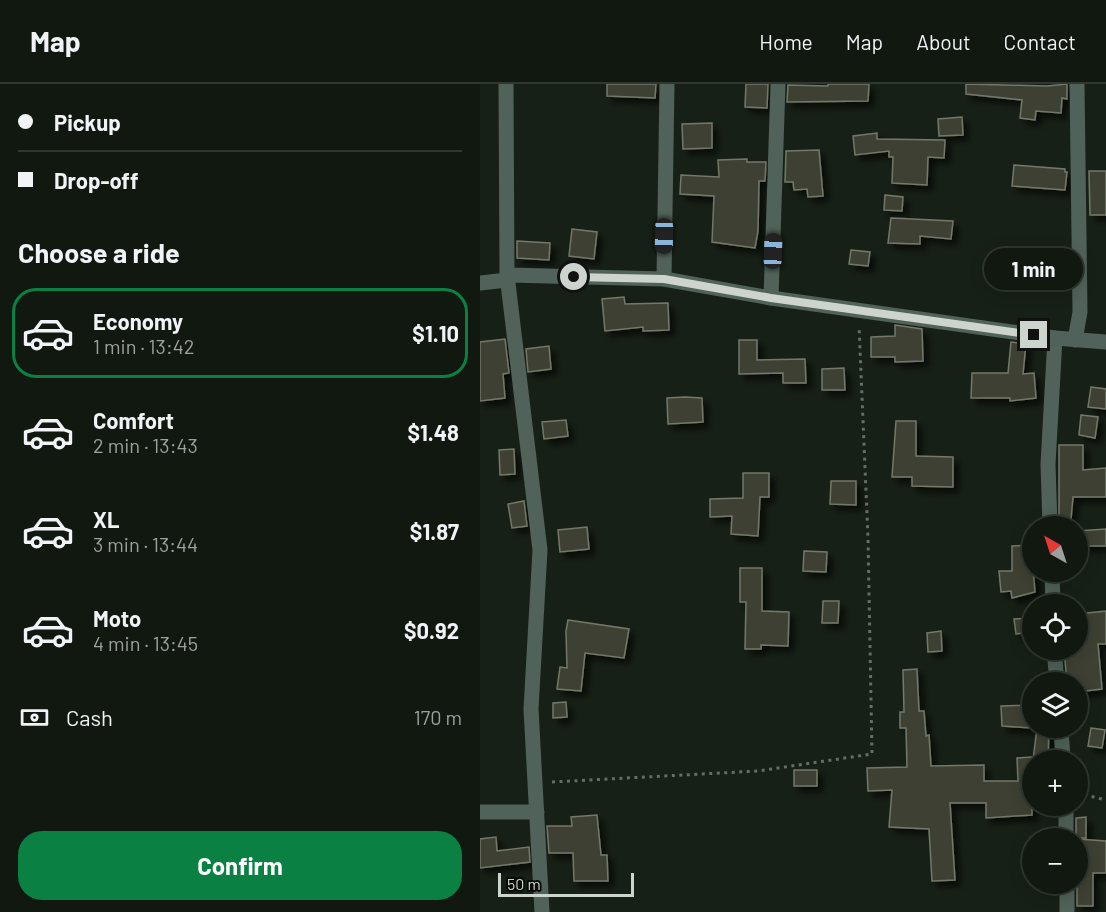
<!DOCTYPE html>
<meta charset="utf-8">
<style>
body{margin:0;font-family:Barlow,sans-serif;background:#1a2119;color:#f1f3f6;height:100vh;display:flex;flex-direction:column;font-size:22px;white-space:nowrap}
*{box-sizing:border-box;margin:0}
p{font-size:20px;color:#9ca09f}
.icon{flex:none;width:33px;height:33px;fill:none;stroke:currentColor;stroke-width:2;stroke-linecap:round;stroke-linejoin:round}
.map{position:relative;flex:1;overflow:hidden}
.sheet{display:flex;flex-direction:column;background:#111810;width:480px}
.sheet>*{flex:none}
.top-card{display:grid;align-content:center;height:132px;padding:0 18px;background:#111810}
.needle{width:39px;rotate:321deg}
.fabs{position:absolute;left:542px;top:432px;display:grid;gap:12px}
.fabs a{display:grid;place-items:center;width:66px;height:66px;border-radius:50%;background:#111810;box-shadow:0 3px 15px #0003,0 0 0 2px #303730;font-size:30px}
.scale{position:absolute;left:18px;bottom:15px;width:136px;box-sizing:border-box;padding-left:6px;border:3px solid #cdd3cd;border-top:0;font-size:16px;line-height:21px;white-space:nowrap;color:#cdd3cd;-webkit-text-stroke:4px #060905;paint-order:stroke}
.end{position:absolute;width:27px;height:27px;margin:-14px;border:8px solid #cdd3cd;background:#111;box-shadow:0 0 0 3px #111}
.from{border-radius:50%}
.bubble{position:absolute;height:42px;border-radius:21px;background:#111810;box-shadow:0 3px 15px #0003,0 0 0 2px #303730;font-size:20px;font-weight:700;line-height:42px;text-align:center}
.car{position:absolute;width:18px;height:36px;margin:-18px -9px;border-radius:8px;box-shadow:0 0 4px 2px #0007;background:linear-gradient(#222 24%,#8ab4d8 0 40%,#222 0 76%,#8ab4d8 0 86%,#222 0)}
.top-card b{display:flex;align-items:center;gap:21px;height:57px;font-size:22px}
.top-card b+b{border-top:2px solid #303730}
.top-card i{width:15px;height:15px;background:#f1f3f6}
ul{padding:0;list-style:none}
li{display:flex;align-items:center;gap:18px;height:90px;margin:0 12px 9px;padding:0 6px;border:3px solid transparent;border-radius:24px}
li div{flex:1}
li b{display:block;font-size:22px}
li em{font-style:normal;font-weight:700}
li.current{border-color:#0b8043}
li>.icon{width:54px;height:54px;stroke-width:1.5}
h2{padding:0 18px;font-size:27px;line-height:72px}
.pay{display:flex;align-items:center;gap:15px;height:66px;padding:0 18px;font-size:22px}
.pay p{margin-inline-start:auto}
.cta{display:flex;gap:12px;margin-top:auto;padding:12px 18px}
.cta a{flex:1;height:69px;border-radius:24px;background:#0b8043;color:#fff;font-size:24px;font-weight:700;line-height:69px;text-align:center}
header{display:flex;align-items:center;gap:36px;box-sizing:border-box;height:84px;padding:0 30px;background:#111810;border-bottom:2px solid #303730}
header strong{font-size:28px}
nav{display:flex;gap:33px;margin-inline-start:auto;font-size:21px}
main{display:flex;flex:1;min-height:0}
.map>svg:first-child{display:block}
.building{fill:#3d4133;stroke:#737869;stroke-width:1.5;filter:url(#shadow)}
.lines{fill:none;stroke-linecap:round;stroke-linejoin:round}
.path{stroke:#656d65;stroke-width:3;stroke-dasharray:3 4.5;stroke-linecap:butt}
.minor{stroke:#506259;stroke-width:15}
.route{stroke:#cdd3cd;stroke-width:8}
</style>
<header>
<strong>Map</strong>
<nav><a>Home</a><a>Map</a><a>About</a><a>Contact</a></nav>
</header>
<main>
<section class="sheet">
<div class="top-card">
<b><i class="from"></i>Pickup</b>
<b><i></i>Drop-off</b>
</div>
<h2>Choose a ride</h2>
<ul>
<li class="current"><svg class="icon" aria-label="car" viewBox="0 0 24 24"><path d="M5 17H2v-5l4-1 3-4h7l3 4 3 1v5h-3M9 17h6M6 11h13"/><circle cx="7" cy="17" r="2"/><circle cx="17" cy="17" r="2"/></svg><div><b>Economy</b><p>1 min · 13:42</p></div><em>$1.10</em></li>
<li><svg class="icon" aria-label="car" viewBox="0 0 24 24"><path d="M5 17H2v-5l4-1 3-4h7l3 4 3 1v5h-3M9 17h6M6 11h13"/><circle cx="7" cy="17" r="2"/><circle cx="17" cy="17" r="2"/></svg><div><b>Comfort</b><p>2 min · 13:43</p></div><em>$1.48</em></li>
<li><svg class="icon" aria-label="car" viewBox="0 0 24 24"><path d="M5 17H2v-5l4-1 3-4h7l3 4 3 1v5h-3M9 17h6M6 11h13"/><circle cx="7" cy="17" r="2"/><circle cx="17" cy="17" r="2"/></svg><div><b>XL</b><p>3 min · 13:44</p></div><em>$1.87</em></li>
<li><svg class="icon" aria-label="car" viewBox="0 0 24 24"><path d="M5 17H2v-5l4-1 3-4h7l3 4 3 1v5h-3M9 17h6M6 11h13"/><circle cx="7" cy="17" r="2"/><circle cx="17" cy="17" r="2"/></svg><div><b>Moto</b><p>4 min · 13:45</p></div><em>$0.92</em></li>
</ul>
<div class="pay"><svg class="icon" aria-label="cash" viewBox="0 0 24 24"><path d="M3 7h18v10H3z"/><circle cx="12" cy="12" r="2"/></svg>Cash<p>170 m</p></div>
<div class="cta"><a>Confirm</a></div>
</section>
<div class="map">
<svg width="626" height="828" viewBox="0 0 626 828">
<defs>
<filter id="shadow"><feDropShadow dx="5.5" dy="5.5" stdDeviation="3" flood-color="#0009"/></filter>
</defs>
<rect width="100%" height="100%" fill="#172016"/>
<g class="building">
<path d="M127,0H176L175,14L127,12Z"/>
<path d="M266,0H288L287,24L265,23Z"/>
<path d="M348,0H389L388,17L307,18L308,1L348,2Z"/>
<path d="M486,0L567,2L587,0V15L582,14L581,29L556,27L555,36L540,34L542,16L486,10Z"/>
<path d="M482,33L483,51L459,52L458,35Z"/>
<path d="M232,39V64L203,65L202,40Z"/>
<path d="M397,49V55L465,56L464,74L448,73L447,101L412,99L413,73H409V67L375,71L373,52Z"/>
<path d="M339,66L343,112L328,113L327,105L314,106L313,98H305L306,67Z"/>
<path d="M267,75V78H286L285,97H279L278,147L275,164L232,158L234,112L200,110L201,91L239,93L238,76Z"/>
<path d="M534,81L585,85V88H587L585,106L532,102Z"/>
<path d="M609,87H626V131H610Z"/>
<path d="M405,111L423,113L422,127L404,126Z"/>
<path d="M411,134L473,137L471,155L440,152V160L408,159Z"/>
<path d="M92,145L117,148L114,175L89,172Z"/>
<path d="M37,157L70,159L69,176L37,174Z"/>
<path d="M371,166L390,168L388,182L369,180Z"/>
<path d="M144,213L145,220L188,219L189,246L163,247V243L125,247L122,215Z"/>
<path d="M415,241L442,245L443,277L415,278V273H391V253L415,252Z"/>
<path d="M25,255L29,289L23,290L25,314L0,317V258Z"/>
<path d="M259,256H277V276L325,275L326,299H303V289L259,290Z"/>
<path d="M531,258L546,260L543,290L554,289L556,314L530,317V314H491L492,289H528Z"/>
<path d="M69,262L71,285L48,288L46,265Z"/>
<path d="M364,284L365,306H342V285Z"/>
<path d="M611,303L626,305V325L608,323Z"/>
<path d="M205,313L222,314L223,338L188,340L187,314Z"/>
<path d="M601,331L618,333L615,354L599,351Z"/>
<path d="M86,336L88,352L64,355L62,338Z"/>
<path d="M416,337H436V372L473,373V403L432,402V393H412Z"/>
<path d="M579,361H603V386L626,384V413H593L591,435L579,434Z"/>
<path d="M34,365L35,390L20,391L19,366Z"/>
<path d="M263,389H289V413H280L278,452L251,450L252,432L230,433V415L263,414Z"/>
<path d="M351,397H376V421L350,420Z"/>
<path d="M44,417L47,442L32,444L28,420Z"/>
<path d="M107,443L109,465L80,468L78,446Z"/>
<path d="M626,445V462H597V447Z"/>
<path d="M551,461L555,508L532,514L531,507L521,508L519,487H532V462Z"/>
<path d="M324,467L347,468L346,488L323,487Z"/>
<path d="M260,484H282V527L309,528L308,562L281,561V565H265L266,518H260Z"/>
<path d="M343,517H359L358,539H342Z"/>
<path d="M626,527V560H618L622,605L597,608V598H587L584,566H597V530Z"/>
<path d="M552,534V548L536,550L534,535Z"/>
<path d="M88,536L149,545L144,574L105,569L101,607L77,605L80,583L87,584L86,547Z"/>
<path d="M461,547L462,567L448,568L447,549Z"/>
<path d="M437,585L439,627H444L446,652L449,651L451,682L504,681V697H538L537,674L552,673V731L506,734V719H470L475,796L452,797L449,745L409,743L412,706L388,707L387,684L427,683L426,644H420V628H424L423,586Z"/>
<path d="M86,618L87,633L73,634V619Z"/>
<path d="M552,621V644L522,642L521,622Z"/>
<path d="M557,644H569L568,676H553Z"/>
<path d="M611,644L625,646L622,664L608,662Z"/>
<rect x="314" y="686" width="23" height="16"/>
<path d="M117,731L121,771H127L128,797H94L93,769H69L67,742H92L91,733Z"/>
<path d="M606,733V754H596V734Z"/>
<path d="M16,753L17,767L49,763L50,778L0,784V755Z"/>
<path d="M597,755L626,757V789H613V822H597Z"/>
</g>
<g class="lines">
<g class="path">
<path d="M72,698L278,687L392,670L388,454L379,242"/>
<path d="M597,709L626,716"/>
</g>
<g class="minor">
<path d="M26,0L27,191L60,466L51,625L62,828"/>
<path d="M27,191L184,195L291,214L575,254L626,258"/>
<path d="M184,195L187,0"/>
<path d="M0,199L27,196"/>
<path d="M291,214L298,0"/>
<path d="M595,256L600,228L597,0"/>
<path d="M570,442L568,380L575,254"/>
<path d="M572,488L573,520"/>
<path d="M574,566L577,598"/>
<path d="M581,644L583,676"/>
<path d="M586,722V754"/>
<path d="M0,728H57"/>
<path d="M587,800V828"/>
</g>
</g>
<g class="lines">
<path class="route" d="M94,193L184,195L291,214L554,251"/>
</g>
</svg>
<div class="fabs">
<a><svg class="needle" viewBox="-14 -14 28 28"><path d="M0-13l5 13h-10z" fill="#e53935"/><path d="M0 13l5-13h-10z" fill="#9ca09f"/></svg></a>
<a><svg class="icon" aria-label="locate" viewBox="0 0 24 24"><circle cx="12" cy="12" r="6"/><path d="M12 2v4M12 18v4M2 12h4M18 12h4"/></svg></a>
<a><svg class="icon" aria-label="layers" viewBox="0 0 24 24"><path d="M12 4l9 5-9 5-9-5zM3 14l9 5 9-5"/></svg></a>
<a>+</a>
<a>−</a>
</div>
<div class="scale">50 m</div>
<i class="end from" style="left:94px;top:193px"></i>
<i class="end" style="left:554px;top:251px"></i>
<div class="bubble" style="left:504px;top:164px;width:99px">1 min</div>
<i class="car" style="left:184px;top:152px;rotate:181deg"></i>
<i class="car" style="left:293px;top:167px;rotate:2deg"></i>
</div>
</main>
